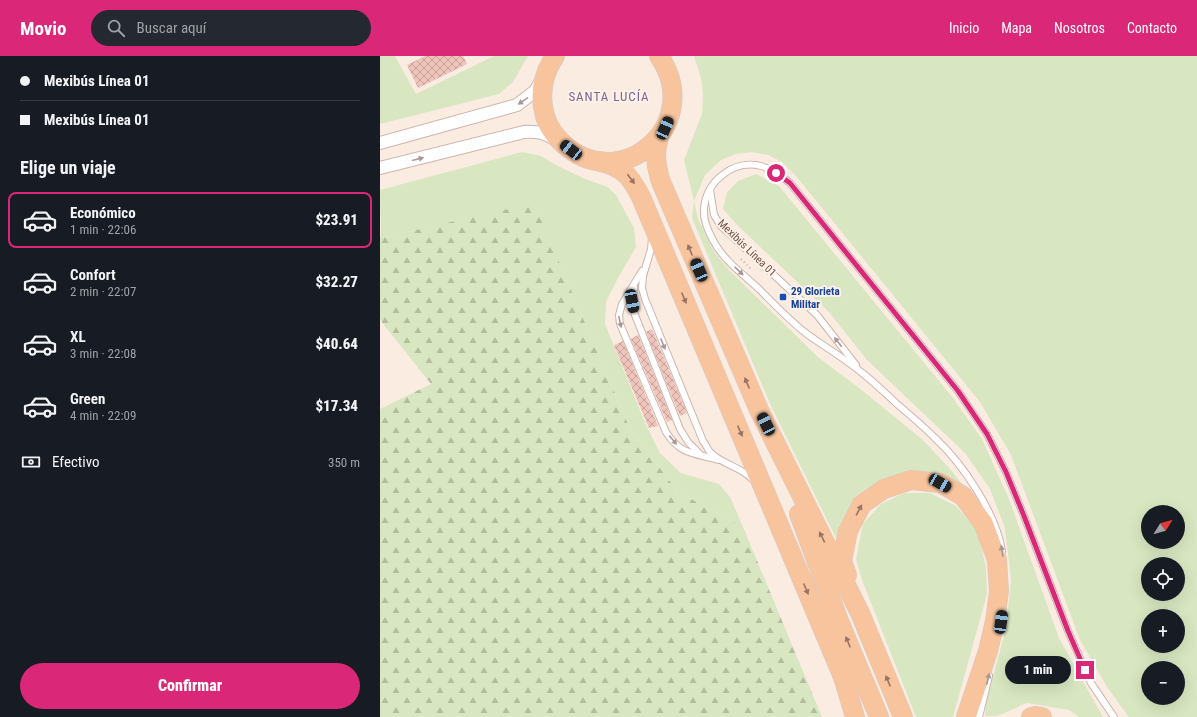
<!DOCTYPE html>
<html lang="es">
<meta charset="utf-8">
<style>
body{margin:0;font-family:"Roboto Condensed",sans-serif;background:#242831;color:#f1f3f6;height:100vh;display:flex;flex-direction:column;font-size:15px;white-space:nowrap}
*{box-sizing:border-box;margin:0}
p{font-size:13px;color:#9ea1a6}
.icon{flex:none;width:22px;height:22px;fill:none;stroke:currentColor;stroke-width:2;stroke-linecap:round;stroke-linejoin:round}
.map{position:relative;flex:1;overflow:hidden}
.details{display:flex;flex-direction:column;background:#171b24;width:380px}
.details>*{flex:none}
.banner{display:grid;align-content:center;height:88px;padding:0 20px;background:#171b24}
.needle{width:26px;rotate:53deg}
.buttons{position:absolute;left:761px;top:449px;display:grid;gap:8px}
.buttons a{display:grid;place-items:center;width:44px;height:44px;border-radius:50%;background:#171b24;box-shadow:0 4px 16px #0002;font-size:20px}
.end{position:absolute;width:18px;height:18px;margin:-9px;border:5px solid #db2777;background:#fff;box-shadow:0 0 0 2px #fff}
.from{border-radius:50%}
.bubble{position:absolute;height:28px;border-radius:14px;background:#171b24;box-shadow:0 4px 16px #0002;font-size:13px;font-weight:800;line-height:28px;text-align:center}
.car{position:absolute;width:12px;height:24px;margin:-12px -6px;border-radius:5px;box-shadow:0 0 3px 1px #0007;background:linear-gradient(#222 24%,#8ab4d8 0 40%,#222 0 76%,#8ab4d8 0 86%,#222 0)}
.banner b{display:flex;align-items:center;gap:14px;height:38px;font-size:15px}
.banner b+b{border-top:1px solid #363941}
.banner i{width:10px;height:10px;background:#f1f3f6}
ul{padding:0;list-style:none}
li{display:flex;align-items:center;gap:12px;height:56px;margin:0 8px 6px;padding:0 12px;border:2px solid transparent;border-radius:8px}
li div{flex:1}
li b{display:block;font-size:15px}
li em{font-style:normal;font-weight:800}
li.selected{border-color:#db2777}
li>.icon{width:36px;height:36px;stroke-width:1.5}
h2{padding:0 20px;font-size:18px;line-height:48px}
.pay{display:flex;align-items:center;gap:10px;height:44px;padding:0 20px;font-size:15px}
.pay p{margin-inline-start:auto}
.button{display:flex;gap:8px;margin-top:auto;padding:8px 20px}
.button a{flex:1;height:46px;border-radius:24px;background:#db2777;color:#fff;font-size:16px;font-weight:800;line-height:46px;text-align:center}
header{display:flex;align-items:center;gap:24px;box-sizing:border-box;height:56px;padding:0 20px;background:#db2777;color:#fff}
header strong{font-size:19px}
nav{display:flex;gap:22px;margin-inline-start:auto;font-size:14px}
.search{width:280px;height:36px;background:#242831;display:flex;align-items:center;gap:10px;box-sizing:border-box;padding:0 14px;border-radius:22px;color:#9ea1a6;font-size:15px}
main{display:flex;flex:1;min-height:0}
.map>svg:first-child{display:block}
.grass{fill:#d8e7c1;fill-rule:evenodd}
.forest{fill:url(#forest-firs)}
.building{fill:url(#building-cross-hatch)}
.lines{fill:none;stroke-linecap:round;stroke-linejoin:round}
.service-casing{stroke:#cdb4ac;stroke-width:8}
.minor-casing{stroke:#cdb4ac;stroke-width:14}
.primary-casing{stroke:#d4cac9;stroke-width:20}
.path{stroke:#d3a99e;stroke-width:2;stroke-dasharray:1 3;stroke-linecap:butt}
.service{stroke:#fff;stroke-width:6}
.minor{stroke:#fff;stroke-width:12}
.primary{stroke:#f7c49d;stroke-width:19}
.oneway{fill:#aa9692}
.oneway2{fill:#997363}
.route{stroke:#db2777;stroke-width:5}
.transit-dot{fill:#1a4fb4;stroke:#fef1e7;stroke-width:1.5}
.labels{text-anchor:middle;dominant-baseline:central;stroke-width:4;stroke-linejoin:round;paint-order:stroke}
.street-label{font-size:11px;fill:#71504a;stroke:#fef1e7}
.transit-label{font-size:11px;font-weight:bold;fill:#164399;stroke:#fef1e7;text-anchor:start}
.quarter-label{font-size:13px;letter-spacing:1px;fill:#7b6694;stroke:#fef1e7}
</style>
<header>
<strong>Movio</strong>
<div class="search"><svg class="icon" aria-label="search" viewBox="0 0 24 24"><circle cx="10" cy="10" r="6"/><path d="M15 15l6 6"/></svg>Buscar aquí</div>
<nav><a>Inicio</a><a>Mapa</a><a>Nosotros</a><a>Contacto</a></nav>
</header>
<main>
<section class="details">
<div class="banner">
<b><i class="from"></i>Mexibús Línea 01</b>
<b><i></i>Mexibús Línea 01</b>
</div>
<h2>Elige un viaje</h2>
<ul>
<li class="selected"><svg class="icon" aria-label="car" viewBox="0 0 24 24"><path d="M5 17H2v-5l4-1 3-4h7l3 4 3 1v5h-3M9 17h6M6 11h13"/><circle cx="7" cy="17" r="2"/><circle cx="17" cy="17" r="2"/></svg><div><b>Económico</b><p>1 min · 22:06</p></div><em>$23.91</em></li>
<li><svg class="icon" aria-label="car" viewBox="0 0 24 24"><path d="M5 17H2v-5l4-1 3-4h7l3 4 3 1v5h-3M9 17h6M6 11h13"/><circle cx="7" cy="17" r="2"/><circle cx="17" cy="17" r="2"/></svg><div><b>Confort</b><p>2 min · 22:07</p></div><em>$32.27</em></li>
<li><svg class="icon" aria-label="car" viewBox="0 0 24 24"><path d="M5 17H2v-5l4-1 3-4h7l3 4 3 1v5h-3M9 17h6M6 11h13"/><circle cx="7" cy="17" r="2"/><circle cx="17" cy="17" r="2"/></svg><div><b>XL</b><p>3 min · 22:08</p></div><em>$40.64</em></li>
<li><svg class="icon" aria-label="car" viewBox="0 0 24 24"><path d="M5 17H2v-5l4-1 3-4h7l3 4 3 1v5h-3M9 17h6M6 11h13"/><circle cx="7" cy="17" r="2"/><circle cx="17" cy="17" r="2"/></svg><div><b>Green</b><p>4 min · 22:09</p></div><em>$17.34</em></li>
</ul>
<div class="pay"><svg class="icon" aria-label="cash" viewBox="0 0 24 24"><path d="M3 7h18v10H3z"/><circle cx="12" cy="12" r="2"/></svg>Efectivo<p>350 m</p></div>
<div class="button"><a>Confirmar</a></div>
</section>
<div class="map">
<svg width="817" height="661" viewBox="0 0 817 661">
<defs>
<pattern id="forest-firs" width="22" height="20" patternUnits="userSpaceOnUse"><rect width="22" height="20" fill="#d8e7c1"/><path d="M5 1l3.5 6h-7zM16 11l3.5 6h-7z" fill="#b4be9f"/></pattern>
<pattern id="building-cross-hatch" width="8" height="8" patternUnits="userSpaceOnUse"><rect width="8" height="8" fill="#efc5bb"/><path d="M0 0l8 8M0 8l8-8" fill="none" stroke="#c6a29a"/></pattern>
</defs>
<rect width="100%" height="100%" fill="#fbece2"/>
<g class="grass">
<path d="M0,0H15L36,38L114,0H148L133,26L119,38L0,68Z"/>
<path d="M314,0H817V661H749L748,660L727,631L700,584L631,399L600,346L416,120L402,106L388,99L372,96L356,98L341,104L325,119L314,145L318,163L335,197L349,214L439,302L478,331L543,384L571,414L582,428L564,420L531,416L502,423L476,439L459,470L458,486L390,348L312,162L314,145L304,104L322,58L323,39L321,22ZM768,456H798V486H768ZM768,508H798V538H768ZM768,560H798V590H768ZM768,612H798V642H768Z"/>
<path d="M142,96L161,100L176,109L205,123L228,131L236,139L254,172L256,191L238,222L226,246L225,268L266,369L280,397L301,417L339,428L350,441L363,471L298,436L250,373L154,148L1,182L0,134Z"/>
<path d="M376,118L399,130L573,342L602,383L629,443L679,582L723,661H699L689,654L647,647L617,660H605L606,647L626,572L631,523L625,472L610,433L585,397L487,304L448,255L358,170L343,153L347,136L358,125Z"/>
<path d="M524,437H550L576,450L597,474L606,511L607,538L573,661H536L482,524L476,503L483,468L501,448Z"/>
</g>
<path class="forest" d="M154,147L250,373L298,436L363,471L442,661H0V353L51,328L0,264V179L1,182Z"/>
<g class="building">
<path d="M45,0H83L87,8L38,32L27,9Z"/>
<path d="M272,273L307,357L300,360L266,276Z"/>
<path d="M258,279L292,364L287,366L251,283Z"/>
<path d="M243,285L278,370L269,372L234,289Z"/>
</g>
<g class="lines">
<g class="service-casing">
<g id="service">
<path d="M330,134L334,159L341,170L437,259L476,309"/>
<path d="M272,182L271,193L263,220L262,232L265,243L323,385C326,388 327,393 330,396C342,409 361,410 373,424"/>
<path d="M262,215L242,248L239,259L240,268L286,376C300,399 314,397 339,404"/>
<path d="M254,232L252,245L255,259L300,373L308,386L320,398"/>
<path d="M622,495C616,457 583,408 555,382C543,370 530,359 517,348C505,337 494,326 481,316C464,302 445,291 427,278C410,265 395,249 380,234C364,219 343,204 333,184C328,175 323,164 324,153C326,125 354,103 381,110C392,113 401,120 410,127L578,335L607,378L626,416L644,460L688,575L711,627L734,661"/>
<path d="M599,661L609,620"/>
</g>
</g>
<g class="minor-casing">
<g id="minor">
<path d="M0,87L137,49L155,35L161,25"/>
<path d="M0,112L144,76C157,75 166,77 176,84"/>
</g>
</g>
<g class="primary-casing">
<g id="primary">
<path d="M175,0C163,18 159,39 165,60C169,73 178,84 188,92C247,137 324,65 279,0"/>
<path d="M279,81C274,97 276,110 281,126L379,354L480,557L523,661"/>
<path d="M218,105C242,111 250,119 261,141L463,621L475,661"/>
<path d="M419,458L459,565L499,661"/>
<path d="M467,519L462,505L468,475L482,448L504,433L531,424L560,427L583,440L603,467L617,504L619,535L615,565L608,595L586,661"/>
<path d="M651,661L656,660L662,661"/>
</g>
</g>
<path class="path" d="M361,203L371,213"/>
<use href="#service" class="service"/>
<use href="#minor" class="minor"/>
<use href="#primary" class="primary"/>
</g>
<defs><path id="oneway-solid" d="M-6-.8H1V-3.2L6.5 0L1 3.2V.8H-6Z"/></defs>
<g class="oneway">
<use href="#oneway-solid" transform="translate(143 45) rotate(146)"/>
<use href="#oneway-solid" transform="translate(38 103) rotate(-14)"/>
<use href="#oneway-solid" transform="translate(359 215) rotate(43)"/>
<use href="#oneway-solid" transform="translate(240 266) rotate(78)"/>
<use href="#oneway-solid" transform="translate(458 286) rotate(-128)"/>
<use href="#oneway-solid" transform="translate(283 288) rotate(68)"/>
<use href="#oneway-solid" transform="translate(293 384) rotate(50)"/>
<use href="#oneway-solid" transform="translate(622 495) rotate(-99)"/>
<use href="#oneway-solid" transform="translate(608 623) rotate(-76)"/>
</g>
<g class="oneway2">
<use href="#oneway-solid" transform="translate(251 123) rotate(53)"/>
<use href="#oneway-solid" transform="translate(310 194) rotate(-113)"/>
<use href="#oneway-solid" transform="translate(304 242) rotate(67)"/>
<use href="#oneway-solid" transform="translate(367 327) rotate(-113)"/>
<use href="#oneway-solid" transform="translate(360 375) rotate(67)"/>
<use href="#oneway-solid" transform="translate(479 454) rotate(-62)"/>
<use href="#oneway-solid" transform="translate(442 481) rotate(-116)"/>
<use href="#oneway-solid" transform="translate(426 533) rotate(67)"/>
<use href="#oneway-solid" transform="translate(468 586) rotate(-112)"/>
<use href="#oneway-solid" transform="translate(508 625) rotate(-112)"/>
</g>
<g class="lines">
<path class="route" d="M396,117L410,127L578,335L607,378L626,416L644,460L688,575L705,614"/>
</g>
<rect class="transit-dot" x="399" y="237" width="8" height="8" rx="2"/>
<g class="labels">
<g class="street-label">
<text transform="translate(367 192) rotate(44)">Mexibús Línea 01</text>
</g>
<g class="transit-label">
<text x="411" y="235">29 Glorieta<tspan x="411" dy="13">Militar</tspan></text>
</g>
<g class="quarter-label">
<text x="229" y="40">SANTA LUCÍA</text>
</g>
</g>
</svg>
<div class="buttons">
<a><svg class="needle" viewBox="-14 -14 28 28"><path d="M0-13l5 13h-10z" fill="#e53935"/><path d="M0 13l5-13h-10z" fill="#9ea1a6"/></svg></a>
<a><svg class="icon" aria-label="locate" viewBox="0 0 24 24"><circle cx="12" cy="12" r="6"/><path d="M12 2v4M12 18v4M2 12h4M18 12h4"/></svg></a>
<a>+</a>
<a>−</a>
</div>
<i class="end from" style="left:396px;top:117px"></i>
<i class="end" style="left:705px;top:614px"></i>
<div class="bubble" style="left:625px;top:600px;width:66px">1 min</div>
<i class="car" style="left:285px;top:72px;rotate:24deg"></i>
<i class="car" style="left:191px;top:94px;rotate:308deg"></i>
<i class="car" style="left:319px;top:214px;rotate:337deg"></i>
<i class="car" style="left:252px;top:245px;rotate:169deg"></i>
<i class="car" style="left:386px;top:368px;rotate:334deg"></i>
<i class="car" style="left:560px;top:427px;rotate:120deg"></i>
<i class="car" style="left:621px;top:566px;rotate:8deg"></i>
</div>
</main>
